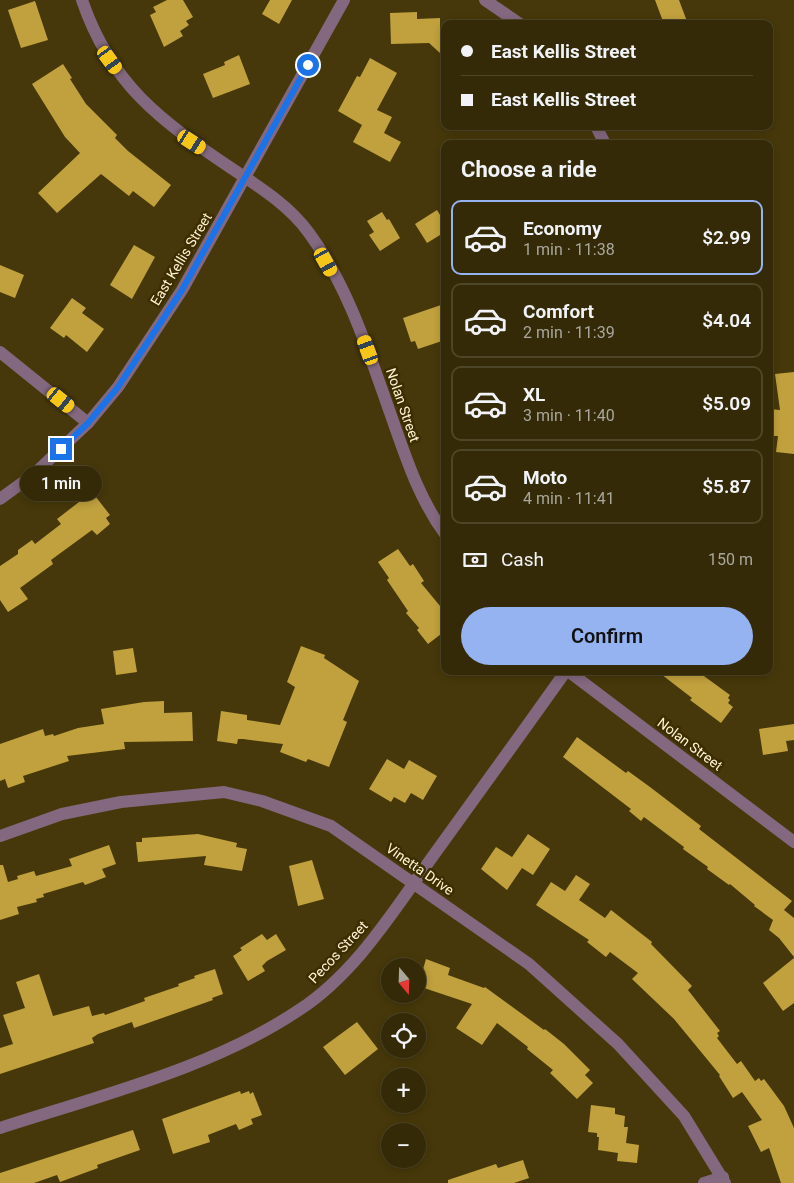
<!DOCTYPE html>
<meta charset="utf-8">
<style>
body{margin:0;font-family:Roboto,sans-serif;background:#3f3616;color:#f1f3f6;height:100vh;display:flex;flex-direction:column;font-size:19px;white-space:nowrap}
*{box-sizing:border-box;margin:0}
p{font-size:16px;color:#a9a79c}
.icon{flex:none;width:28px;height:28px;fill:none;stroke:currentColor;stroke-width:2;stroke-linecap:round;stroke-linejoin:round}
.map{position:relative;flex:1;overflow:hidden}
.panel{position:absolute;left:441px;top:140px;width:332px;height:535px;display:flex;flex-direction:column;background:#342a08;border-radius:10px;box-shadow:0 2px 8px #0003,0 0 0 1px #4e4629}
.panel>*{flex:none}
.top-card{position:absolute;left:441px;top:20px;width:332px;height:110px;border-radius:10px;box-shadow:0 2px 8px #0003,0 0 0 1px #4e4629;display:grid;align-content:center;height:110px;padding:0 20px;background:#342a08}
.needle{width:32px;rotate:161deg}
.tools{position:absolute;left:381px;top:958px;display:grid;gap:10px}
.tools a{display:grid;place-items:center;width:45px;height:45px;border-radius:50%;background:#342a08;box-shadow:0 2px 8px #0003,0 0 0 1px #4e4629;font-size:25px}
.end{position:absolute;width:22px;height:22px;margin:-11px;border:6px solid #1a73e8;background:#fff;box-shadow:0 0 0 2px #fff}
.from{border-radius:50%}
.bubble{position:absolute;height:35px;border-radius:18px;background:#342a08;box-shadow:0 2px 8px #0003,0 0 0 1px #4e4629;font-size:16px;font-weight:600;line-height:35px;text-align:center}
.car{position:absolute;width:15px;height:30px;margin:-15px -8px;border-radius:6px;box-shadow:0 0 4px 1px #0007;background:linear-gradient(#f5c518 24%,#345 0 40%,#f5c518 0 76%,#345 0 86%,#f5c518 0)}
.top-card b{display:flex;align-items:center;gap:18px;height:48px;font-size:19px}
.top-card b+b{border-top:1px solid #4e4629}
.top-card i{width:12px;height:12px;background:#f1f3f6}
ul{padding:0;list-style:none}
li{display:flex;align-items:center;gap:15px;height:75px;margin:0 10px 8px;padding:0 10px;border:2px solid #4e4629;border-radius:10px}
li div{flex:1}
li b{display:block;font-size:19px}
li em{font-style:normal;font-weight:600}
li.current{border-color:#95b2f1}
li>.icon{width:45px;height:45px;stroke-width:1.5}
h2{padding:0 20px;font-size:22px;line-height:60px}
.pay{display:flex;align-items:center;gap:12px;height:55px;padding:0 20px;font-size:19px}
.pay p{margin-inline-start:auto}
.button{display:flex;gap:10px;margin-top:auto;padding:10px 20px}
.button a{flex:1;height:58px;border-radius:30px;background:#95b2f1;color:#111;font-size:20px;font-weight:600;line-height:58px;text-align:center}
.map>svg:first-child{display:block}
.building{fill:#c1a13d}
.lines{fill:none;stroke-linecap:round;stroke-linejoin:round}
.minor{stroke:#83687f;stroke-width:12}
.route{stroke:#1a73e8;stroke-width:6}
.labels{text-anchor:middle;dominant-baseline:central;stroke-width:5;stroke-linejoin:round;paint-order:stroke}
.street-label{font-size:14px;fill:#fff4d4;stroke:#3c2e00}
</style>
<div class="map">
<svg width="794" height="1183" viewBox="0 0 794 1183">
<rect width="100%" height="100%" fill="#46380a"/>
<g class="building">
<path d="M167,0H183L193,17L186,21L189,25L180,31L183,36L164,47L150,15L156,12L153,7Z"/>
<path d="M270,0H292L279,24L262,14Z"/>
<path d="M655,0H679L688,24H664Z"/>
<path d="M35,1L48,40L21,48L8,10Z"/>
<path d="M417,12V19L440,18V53L429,43L391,44L390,13Z"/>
<path d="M239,55L250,84L213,98L203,74L225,65L224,62Z"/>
<path d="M370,58L397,73L377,110L392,117L384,133L401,142L390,162L353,142L362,125L338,111L357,76L360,77Z"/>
<path d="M63,64L72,78L70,79L86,104L117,135L115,138L128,151L171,185L154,207L133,191L129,196L101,174L57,213L38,193L80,153L65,137L32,84Z"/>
<path d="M437,210L445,223V232L427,243L415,224Z"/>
<path d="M382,212L387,220L389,219L400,238L380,251L369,235L374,232L367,221Z"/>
<path d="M134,245L155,257L132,299L110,285Z"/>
<path d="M0,265L24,275L15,298L0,292Z"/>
<path d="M72,298L86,308L82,313L104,329L87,352L66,335L64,338L50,328Z"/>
<path d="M441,305L445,316V340L418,349L415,341L411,342L403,318Z"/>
<path d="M794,372V454L776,452L778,436H770V409L780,410L775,374Z"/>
<path d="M92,492L110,515L106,518L110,524L97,535L92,530L51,560L53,564L20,588L28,599L8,612L0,600V566L18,554V550L32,540L35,544L61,524L57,519Z"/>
<path d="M398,549L410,566L413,564L424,581L421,583L445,612V631L428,644L417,630L419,628L406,613L408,611L387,580L389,578L378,562Z"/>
<path d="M301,646L325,655L324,658L359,681L343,720L347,722L329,767L308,759L306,762L280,752L283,744L243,739H238L237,744L217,741L221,711L247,715V720L280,725L295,687L287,682Z"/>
<path d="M133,648L137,672L116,675L113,651Z"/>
<path d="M657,671H697L730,695L728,698L730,700L728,703L733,707L721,723L690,700L692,698Z"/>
<path d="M164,701V713L192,712L193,741L124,742L125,749L67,756L69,761L23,776L25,782L8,788L5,779L0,781V744L43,729L45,736L53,734L54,736L78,728L104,724L101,709L144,702Z"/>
<path d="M794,724V740L786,741L788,751L763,755L759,729Z"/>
<path d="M577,737L626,773L628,771L650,787L701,826L699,829L792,901L784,910L794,918V957L779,938L769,930L773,920L754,906L755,905L730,884L729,885L707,869L708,867L683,849L684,847L644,817L641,821L629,811L631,809L563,757Z"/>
<path d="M387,759L404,769L409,760L437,776L423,800L411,793L405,803L394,797L391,802L369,789Z"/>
<path d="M198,834L237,843L236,847L247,849L242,871L204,865L206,856L138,862L136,842H142V838Z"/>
<path d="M528,834L550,849L533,875L522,868L507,890L481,869L496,847L512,857Z"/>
<path d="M109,845L116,864L102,869L106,877L85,885L83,882L43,894L44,897L36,899L37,902L17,907L19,914L0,920V865H3L8,882L18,879L17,876L34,871L36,876L72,866L69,859Z"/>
<path d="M312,860L324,899L298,906L289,866Z"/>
<path d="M576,875L590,884L579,900L605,918L611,910L652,942L651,944L692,986L688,990L720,1031L717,1033L719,1036L717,1038L737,1064L741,1061L755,1081L759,1078L761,1081L764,1079L784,1106L794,1128V1183H781L769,1148L761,1152L748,1126L762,1120L742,1092L733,1098L719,1076L720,1075L674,1019L632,979L638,973L610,952L606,957L587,942L589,940L536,905L551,882L565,891Z"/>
<path d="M262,934L267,940L276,934L286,950L267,961L262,966L265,971L248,981L233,956L242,950L240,948Z"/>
<path d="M794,958V1003L783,1011L763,983Z"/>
<path d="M426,959L450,968L448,975L484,988L485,987L544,1030L545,1029L564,1044L590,1070L585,1075L593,1083L577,1099L550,1073L553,1070L527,1049L528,1047L497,1023L482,1045L456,1028L472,1004L418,986Z"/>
<path d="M215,969L223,994L212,998L213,1000L134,1028L132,1022L98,1034L92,1038L94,1043L0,1074V1048L13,1044L3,1015L25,1008L16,982L39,974L53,1016L89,1006L92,1016L104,1013L105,1015L145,1001L144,998L179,986L178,984L195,978L194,976Z"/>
<path d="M357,1022L378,1049L345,1075L323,1047Z"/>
<path d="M240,1091L241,1094L249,1091L250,1094L253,1092L262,1115L251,1119L253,1124L239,1130L236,1124L208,1135L210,1142L173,1154L162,1119Z"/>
<path d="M591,1105L615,1108V1114L625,1116L624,1127H628L626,1143L639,1145L637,1163L617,1161L618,1153L598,1150L599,1137H597V1133L588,1132Z"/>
<path d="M133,1130L140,1150L97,1165L98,1168L60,1182L57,1175L34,1183H0V1173Z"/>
<path d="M523,1160L529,1178L514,1183H448V1180L496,1164L498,1168Z"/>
</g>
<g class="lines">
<g class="minor">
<path d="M82,0C111,85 160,120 231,168C258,186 290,206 309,233C350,289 370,357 393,421C407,461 420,500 445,534"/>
<path d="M485,0L520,24"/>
<path d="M596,126L605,144"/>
<path d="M0,352L88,423"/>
<path d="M0,499L33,475L88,423L118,387L182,290L344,0"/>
<path d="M568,671L794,842"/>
<path d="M0,836L62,814L121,802L224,792L262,801L331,826L529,964L618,1044L684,1116L725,1183"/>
<path d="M0,1128C98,1096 213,1068 299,1010C356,973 394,910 433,856C477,795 522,733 566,671"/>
<path d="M704,1183L723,1177"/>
</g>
</g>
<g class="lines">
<path class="route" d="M61,449L88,423L118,387L182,290L308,65"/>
</g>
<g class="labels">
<g class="street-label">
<text transform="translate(181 259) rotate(-59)">East Kellis Street</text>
<text transform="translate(403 405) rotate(71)">Nolan Street</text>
<text transform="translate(690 744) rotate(37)">Nolan Street</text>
<text transform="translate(420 869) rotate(35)">Vinetta Drive</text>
<text transform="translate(338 952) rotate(-47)">Pecos Street</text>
</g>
</g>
</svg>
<div class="tools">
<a><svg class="needle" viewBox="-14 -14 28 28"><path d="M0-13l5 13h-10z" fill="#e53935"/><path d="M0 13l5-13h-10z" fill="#a9a79c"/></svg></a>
<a><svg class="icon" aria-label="locate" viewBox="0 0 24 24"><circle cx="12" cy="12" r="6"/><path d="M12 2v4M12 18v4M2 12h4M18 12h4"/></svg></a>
<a>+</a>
<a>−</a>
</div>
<i class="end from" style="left:308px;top:65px"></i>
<i class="end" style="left:61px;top:449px"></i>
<div class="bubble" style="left:20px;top:466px;width:82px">1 min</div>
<i class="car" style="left:110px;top:60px;rotate:144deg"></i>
<i class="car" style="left:192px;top:142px;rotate:123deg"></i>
<i class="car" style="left:326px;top:262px;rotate:151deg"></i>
<i class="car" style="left:368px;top:350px;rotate:340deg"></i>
<i class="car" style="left:61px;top:400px;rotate:129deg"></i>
<div class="top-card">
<b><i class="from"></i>East Kellis Street</b>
<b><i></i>East Kellis Street</b>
</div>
<section class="panel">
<h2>Choose a ride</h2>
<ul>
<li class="current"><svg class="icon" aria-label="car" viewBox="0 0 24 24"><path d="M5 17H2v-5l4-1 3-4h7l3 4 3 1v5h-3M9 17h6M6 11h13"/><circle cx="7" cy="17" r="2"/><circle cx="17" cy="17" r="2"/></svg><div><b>Economy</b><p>1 min · 11:38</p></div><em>$2.99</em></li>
<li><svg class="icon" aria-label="car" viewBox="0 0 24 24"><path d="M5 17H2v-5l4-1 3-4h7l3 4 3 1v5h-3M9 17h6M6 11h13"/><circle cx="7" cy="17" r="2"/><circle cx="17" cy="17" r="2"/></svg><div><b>Comfort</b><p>2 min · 11:39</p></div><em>$4.04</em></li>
<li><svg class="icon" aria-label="car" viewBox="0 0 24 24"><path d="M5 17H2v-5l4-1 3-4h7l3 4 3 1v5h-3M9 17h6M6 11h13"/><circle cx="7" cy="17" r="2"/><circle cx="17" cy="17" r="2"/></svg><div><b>XL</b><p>3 min · 11:40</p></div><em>$5.09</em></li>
<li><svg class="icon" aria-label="car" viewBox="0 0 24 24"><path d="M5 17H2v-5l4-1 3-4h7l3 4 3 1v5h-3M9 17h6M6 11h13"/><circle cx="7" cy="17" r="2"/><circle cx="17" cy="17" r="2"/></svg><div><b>Moto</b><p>4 min · 11:41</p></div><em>$5.87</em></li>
</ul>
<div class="pay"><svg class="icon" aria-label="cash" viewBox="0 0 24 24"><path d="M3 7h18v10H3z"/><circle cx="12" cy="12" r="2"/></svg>Cash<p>150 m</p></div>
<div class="button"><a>Confirm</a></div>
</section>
</div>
